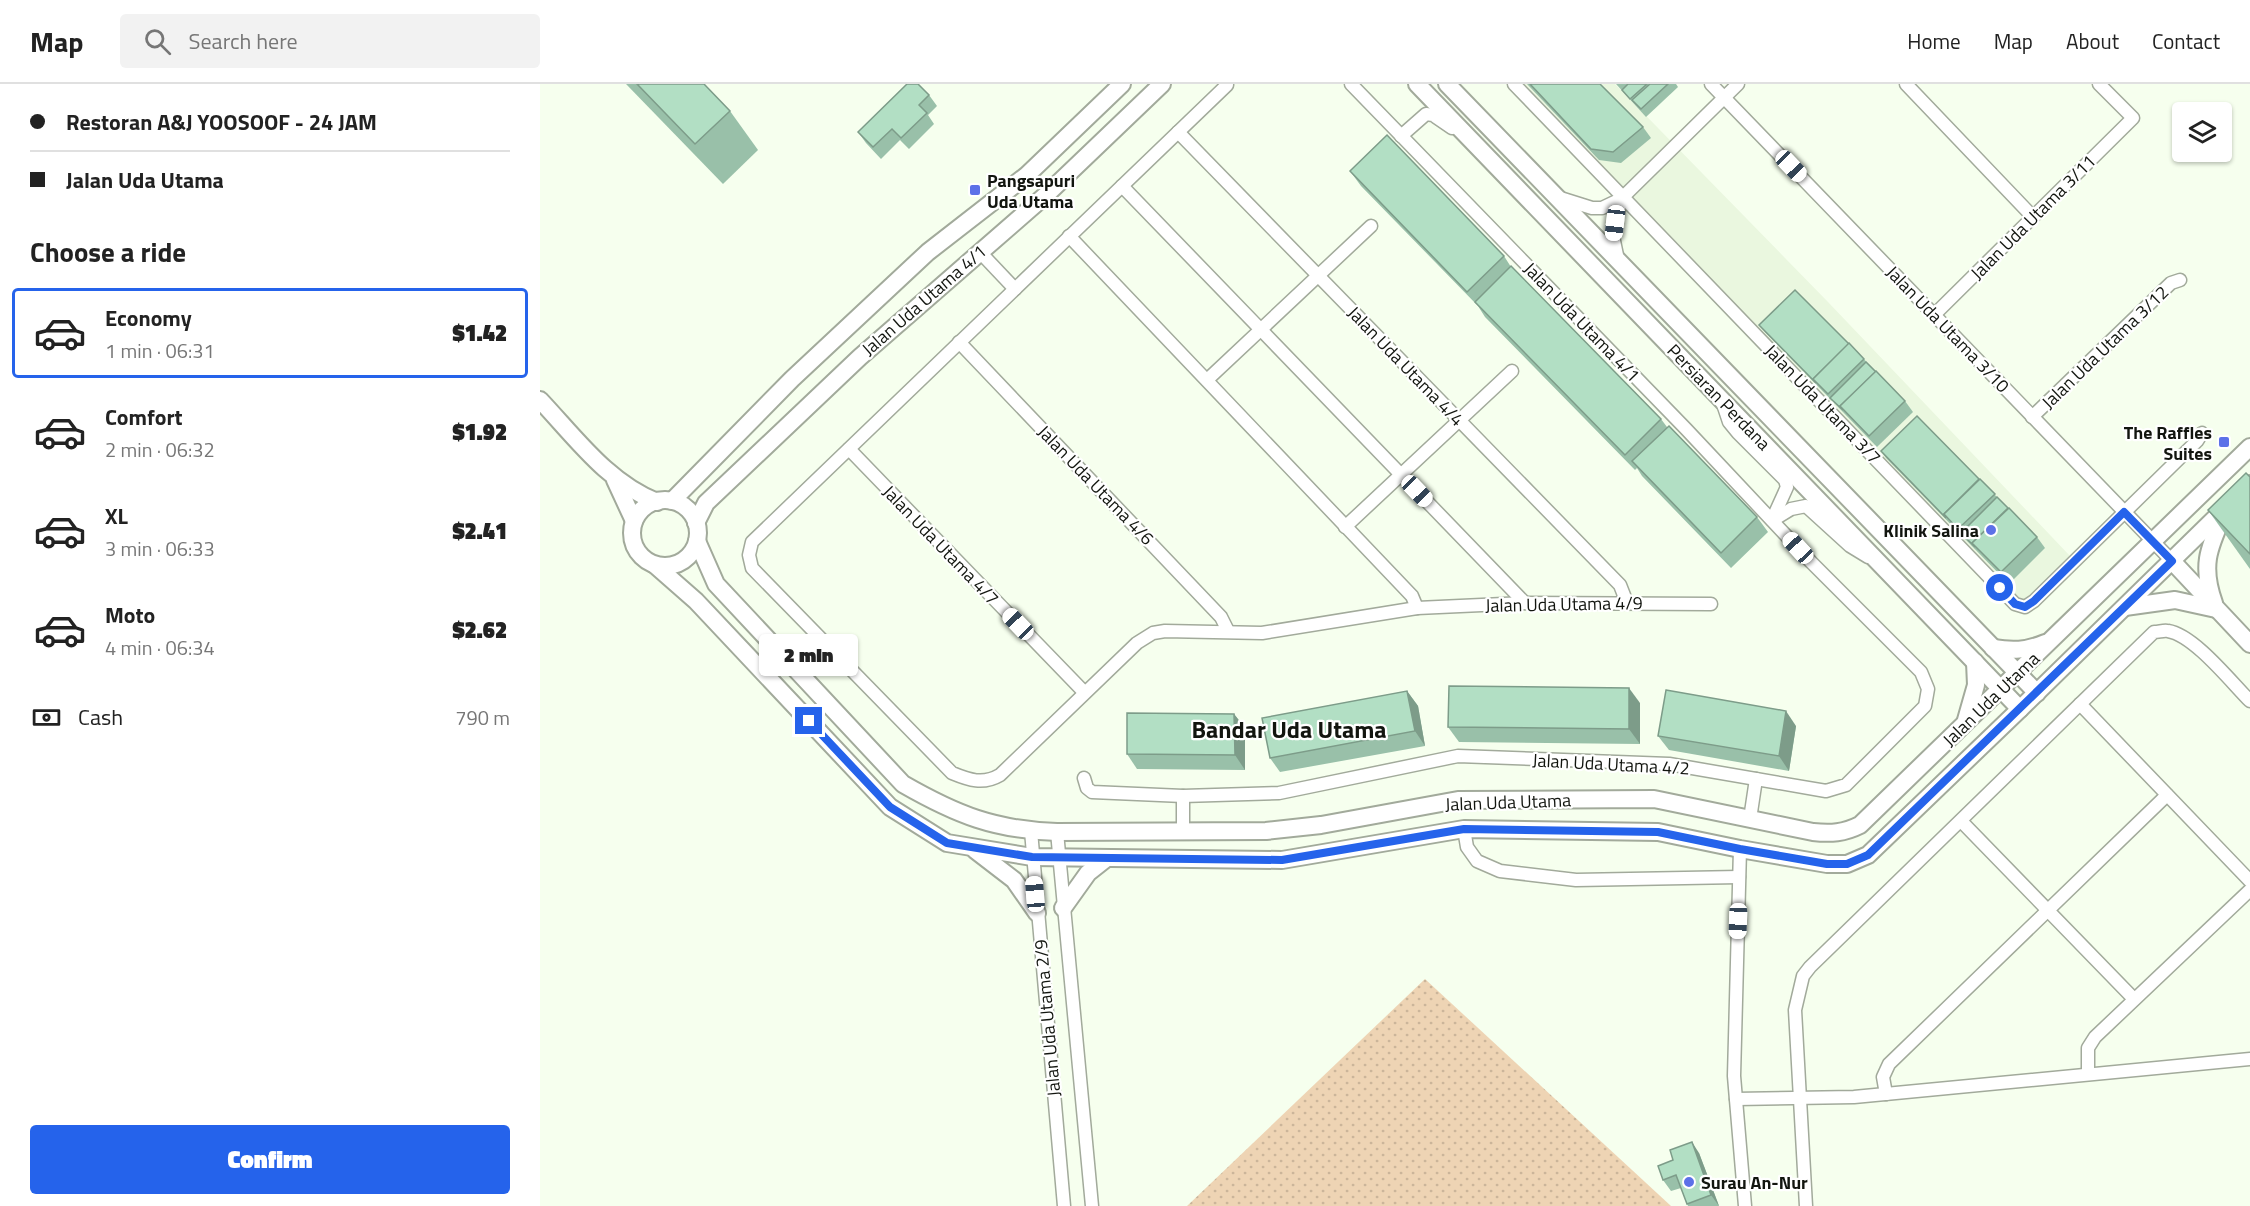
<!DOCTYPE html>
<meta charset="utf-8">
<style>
body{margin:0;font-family:"Titillium Web",sans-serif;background:#f2f2f2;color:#222;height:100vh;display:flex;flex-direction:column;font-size:22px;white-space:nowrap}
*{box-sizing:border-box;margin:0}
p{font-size:20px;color:#767676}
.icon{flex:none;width:33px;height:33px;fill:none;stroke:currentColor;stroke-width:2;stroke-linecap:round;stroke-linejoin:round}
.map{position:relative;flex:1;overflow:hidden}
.side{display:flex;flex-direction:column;background:#fff;width:540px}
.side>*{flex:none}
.top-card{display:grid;align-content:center;height:132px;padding:0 30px;background:#fff}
.controls{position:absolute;left:1632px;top:18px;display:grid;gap:12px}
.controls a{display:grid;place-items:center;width:60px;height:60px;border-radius:6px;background:#fff;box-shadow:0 2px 4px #0004;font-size:30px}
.end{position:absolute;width:27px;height:27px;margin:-14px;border:8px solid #2563eb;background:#fff;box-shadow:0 0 0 3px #fff}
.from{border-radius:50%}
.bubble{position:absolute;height:42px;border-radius:6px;background:#fff;box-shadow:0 2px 4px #0004;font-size:20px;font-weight:800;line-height:42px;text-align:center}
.car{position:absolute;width:18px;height:36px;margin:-18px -9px;border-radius:8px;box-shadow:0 0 4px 2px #0007;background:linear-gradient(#fff 24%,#345 0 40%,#fff 0 76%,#345 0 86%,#fff 0)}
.top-card b{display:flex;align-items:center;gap:21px;height:57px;font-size:22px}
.top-card b+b{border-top:2px solid #e0e0e0}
.top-card i{width:15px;height:15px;background:#222}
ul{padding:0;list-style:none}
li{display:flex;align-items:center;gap:18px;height:90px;margin:0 12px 9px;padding:0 18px;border:3px solid transparent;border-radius:6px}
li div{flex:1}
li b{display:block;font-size:22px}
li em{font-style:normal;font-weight:800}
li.active{border-color:#2563eb}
li>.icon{width:54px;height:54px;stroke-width:1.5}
h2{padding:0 30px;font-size:27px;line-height:72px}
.pay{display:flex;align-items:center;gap:15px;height:66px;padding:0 30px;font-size:22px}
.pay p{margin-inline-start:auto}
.cta{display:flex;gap:12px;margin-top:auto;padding:12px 30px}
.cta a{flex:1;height:69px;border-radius:6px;background:#2563eb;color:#fff;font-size:24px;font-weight:800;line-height:69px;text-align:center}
header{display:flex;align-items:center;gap:36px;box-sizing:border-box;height:84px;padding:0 30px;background:#fff;border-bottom:2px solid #e0e0e0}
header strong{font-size:28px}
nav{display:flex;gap:33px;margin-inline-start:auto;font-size:21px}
.search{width:420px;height:54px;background:#f2f2f2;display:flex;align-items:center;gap:15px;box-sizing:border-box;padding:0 21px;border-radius:6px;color:#767676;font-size:22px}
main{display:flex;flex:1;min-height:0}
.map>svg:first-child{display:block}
.built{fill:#eaf7df}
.park{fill:url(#park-dots)}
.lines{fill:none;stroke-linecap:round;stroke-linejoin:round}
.street-casing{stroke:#a2aa9b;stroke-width:15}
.secondary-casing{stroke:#a2aa9b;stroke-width:20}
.street{stroke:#fff;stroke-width:12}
.secondary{stroke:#fff;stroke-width:16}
.wall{fill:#99c0a9}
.shaded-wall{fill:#7d9c89}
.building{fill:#b2dfc4;stroke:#7d9c89;stroke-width:1.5}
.route{stroke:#2563eb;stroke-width:8}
.poi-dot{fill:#5c71e8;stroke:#fff;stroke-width:2}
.labels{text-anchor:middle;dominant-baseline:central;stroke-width:4.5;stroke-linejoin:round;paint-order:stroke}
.poi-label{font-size:18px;font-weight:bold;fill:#12150f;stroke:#fff;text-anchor:start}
.street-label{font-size:18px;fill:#12150f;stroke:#fff}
.district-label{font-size:24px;font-weight:bold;fill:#12150f;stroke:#fff}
</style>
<header>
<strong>Map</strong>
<div class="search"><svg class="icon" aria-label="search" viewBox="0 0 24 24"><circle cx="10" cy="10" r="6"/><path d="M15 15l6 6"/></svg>Search here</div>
<nav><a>Home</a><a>Map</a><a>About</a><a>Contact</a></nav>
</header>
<main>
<section class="side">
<div class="top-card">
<b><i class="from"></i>Restoran A&amp;J YOOSOOF - 24 JAM</b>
<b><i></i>Jalan Uda Utama</b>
</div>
<h2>Choose a ride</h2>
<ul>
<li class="active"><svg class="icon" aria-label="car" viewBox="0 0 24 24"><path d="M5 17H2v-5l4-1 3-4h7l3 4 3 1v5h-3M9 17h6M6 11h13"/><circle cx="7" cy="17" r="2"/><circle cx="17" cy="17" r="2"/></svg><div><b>Economy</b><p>1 min · 06:31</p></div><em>$1.42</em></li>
<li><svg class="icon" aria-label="car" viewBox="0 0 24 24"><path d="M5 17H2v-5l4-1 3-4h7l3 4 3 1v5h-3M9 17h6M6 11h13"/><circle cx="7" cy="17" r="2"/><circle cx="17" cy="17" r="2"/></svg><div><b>Comfort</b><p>2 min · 06:32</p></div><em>$1.92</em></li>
<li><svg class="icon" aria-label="car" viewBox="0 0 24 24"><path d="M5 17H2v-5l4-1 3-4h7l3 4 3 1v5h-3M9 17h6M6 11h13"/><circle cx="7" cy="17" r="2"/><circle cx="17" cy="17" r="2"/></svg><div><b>XL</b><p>3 min · 06:33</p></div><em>$2.41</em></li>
<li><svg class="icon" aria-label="car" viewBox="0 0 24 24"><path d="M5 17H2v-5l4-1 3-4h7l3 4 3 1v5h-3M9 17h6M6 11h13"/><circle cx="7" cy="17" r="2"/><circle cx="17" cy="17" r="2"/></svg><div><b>Moto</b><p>4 min · 06:34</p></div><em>$2.62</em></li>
</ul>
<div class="pay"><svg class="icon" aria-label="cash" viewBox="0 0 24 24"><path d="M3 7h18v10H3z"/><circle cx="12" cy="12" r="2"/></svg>Cash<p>790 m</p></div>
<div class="cta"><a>Confirm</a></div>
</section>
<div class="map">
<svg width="1710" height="1122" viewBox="0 0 1710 1122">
<defs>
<pattern id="park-dots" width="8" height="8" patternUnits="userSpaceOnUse" patternTransform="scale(1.5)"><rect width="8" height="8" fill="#eed4b4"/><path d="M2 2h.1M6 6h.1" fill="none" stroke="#cbb59a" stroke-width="1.8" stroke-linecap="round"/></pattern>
</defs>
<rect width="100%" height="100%" fill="#f6ffee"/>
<path class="built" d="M981,0H1075L1288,218L1530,472L1490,513L1483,517L1478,516L1081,101Z"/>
<path class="park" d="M885,895L1131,1122H647Z"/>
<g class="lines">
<g class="street-casing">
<g id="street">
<path d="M974,0L1475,520L1485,523L1494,517L1657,357L1662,349"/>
<path d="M1171,0L1632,477"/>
<path d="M1366,0L1493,133"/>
<path d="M687,1L212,458L209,471L212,484L412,689C429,696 443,701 460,691L597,559L613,549L625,547L722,549L877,524L985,519L1171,520"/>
<path d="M638,48L1080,501L1087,519"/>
<path d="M861,52L886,30L893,31L912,44"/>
<path d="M582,102L985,519"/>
<path d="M1017,113L1052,124H1062L1081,115L1198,0"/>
<path d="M529,152L872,512L877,524"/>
<path d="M439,167L475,205"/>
<path d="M1078,176L1073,152L1081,115"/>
<path d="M1394,231L1593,34L1559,0"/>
<path d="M419,258L681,533L688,547"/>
<path d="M667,296L831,142"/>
<path d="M1183,320L1189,338L1198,349L1245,396L1247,403L1232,436"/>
<path d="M1492,333L1631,199L1640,196"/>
<path d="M309,365L544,608"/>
<path d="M1233,436L1251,425L1266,422L1310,462L1328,473"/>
<path d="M805,443L972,287"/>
<path d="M1540,620L1710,797"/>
<path d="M544,694L547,704L552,708L643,712L739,709L918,672L1129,680L1286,707L1306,701L1385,622L1388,605L1381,588L1271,478L1146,345L811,0"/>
<path d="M1210,735L1216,695"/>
<path d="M1421,737L1594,915"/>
<path d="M924,745L927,763L937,777L960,787L1036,796L1199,793"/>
<path d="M491,747L524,1122"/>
<path d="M643,747V712"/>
<path d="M517,748L552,1122"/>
<path d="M1200,765L1194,992L1205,1122"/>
<path d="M1548,990V964L1555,953L1710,806"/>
<path d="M1346,1010L1343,993L1349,980L1627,711"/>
<path d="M1196,1015L1314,1013L1710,975"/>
<path d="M1266,1122L1255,926L1263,892L1270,883L1614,548C1619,548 1624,546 1628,547C1654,551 1691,598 1710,617"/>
</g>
</g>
<g class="secondary-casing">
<g id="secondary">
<path d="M877,0L1480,625"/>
<path d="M907,0L1497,609"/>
<path d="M0,316C35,353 68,399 117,418"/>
<path d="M75,396L94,437"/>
<circle cx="125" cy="449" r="33"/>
<path d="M132,417L252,295L388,168L487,91L582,0"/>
<path d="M156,439L166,419L320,273L507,110L622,0"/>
<path d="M157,457L176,500L363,700C417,731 455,746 517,748L726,747L781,741L918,716L1114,715L1273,748C1291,750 1304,749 1320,741L1710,363"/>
<path d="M1632,477L1710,560"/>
<path d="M115,481L156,517L350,723L407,759L492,773L742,776L924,745L1118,748L1200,765L1287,780H1307L1328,771L1480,625L1710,400"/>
<path d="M1674,519C1661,483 1668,465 1683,432"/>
<path d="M1585,523L1635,516L1676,525"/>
<path d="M1453,564C1472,567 1486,567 1505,559"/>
<path d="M1426,636L1436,601L1435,578"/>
<path d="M435,766L474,796L497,829"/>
<path d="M523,824L548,789L567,774"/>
</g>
</g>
<use href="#street" class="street"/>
<use href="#secondary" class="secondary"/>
</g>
<g class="wall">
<path d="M86,0H164L190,27L218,66L183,100Z"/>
<path d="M987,0H1060L1103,43L1111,54L1081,79L1059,76Z"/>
<path d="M1076,0H1136L1138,3L1106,33Z"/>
<path d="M389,11L397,22L388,31L394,40L369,65L360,56L341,75L326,59L318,48Z"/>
<path d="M810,87L964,172L971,183L1121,335L1127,343L1217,433L1228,448L1191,484L1102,392L1097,384L1095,386L945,233L938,222L821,102Z"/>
<path d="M1219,241L1309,260L1365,317L1373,328L1337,363L1225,248Z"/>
<path d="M1341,367L1439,395L1497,453L1505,464L1469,500L1346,374Z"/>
<path d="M1710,393V485L1668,426Z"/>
<path d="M867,607L878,622L885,662L740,688L730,674Z"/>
<path d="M1100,619V660L919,658L908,643Z"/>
<path d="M694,630L705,644V686L597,685L587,670Z"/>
<path d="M1256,642L1249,687L1129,666L1118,652Z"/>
<path d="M1159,1069L1179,1122H1148L1141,1104L1131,1107L1123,1096Z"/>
</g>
<g class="shaded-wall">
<path d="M1089,604L1100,619V660L1089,645Z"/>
<path d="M867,607L878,622L885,662L875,647Z"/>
<path d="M1246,627L1256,642L1249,687L1239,672Z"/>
<path d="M694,630L705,644V686L695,671Z"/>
<path d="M1152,1058L1159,1069L1179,1122L1171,1111Z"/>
</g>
<g class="building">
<path d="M97,0H164L190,27L155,60Z"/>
<path d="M367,0H378L389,11L379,21L387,29L361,54L352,45L333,63L318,48Z"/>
<path d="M990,0H1060L1103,43L1073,68L1051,65Z"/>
<path d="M1088,0H1107L1090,15L1082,6Z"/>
<path d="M1110,0H1128L1101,25L1092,16Z"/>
<path d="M847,51L964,172L927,208L810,87Z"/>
<path d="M971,182L1121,335L1085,371L935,218Z"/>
<path d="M1255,206L1309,260L1273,295L1276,299L1219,241Z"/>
<path d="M1309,259L1324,275L1288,310L1273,295Z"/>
<path d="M1326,278L1336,288L1300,322L1303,326L1290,314Z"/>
<path d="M1336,287L1365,317L1329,352L1300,322Z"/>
<path d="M1377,332L1439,395L1404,430L1406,434L1341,367Z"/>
<path d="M1129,342L1217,433L1181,469L1092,377Z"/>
<path d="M1706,389L1710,393V470L1668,426Z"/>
<path d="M1440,395L1455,410L1418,445L1404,430Z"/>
<path d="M1457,413L1468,424L1432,459L1435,463L1421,449Z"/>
<path d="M1469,424L1497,453L1461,488L1432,459Z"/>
<path d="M909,602L1089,604V645L908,643Z"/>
<path d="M1126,606L1246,627L1239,672L1118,652Z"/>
<path d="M867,607L875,647L730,674L722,634Z"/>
<path d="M587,629L694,630L695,671L587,670Z"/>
<path d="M1152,1058L1171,1111L1147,1120L1136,1091L1123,1096L1118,1082L1133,1076L1130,1066Z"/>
</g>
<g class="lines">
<path class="route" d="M269,637L350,723L407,759L492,773L742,776L924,745L1118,748L1200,765L1287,780H1307L1328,771L1632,477L1584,428L1494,517L1485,523L1475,520L1460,504"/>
</g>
<g class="poi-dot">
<rect x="429" y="100" width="12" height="12" rx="3"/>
<rect x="1678" y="352" width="12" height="12" rx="3"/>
<circle cx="1451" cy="446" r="6"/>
<circle cx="1149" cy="1098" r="6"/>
</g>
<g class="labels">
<g class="poi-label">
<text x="447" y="96">Pangsapuri<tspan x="447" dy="21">Uda Utama</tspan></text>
<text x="1672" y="348" text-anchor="end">The Raffles<tspan x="1672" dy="21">Suites</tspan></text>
<text x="1439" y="446" text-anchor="end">Klinik Salina</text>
<text x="1161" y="1098">Surau An-Nur</text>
</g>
<g class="street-label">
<text transform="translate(1493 133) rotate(-45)">Jalan Uda Utama 3/11</text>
<text transform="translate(384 216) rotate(-41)">Jalan Uda Utama 4/1</text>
<text transform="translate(1042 238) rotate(46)">Jalan Uda Utama 4/1</text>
<text transform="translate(1408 245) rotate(46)">Jalan Uda Utama 3/10</text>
<text transform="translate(1565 263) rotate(-44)">Jalan Uda Utama 3/12</text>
<text transform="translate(866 282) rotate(46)">Jalan Uda Utama 4/4</text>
<text transform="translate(1179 313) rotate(46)">Persiaran Perdana</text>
<text transform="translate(1283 320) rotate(46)">Jalan Uda Utama 3/7</text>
<text transform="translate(556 401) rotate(46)">Jalan Uda Utama 4/6</text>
<text transform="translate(401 461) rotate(46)">Jalan Uda Utama 4/7</text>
<text transform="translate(1024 520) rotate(-1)">Jalan Uda Utama 4/9</text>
<text transform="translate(1451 615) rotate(-44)">Jalan Uda Utama</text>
<text transform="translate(1071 680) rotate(3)">Jalan Uda Utama 4/2</text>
<text transform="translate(968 718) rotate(-2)">Jalan Uda Utama</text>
<text transform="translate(507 934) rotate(-95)">Jalan Uda Utama 2/9</text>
</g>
<g class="district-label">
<text x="749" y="645">Bandar Uda Utama</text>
</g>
</g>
</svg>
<div class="controls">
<a><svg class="icon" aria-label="layers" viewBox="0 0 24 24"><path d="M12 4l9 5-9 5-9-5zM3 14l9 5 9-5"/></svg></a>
</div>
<i class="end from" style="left:1460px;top:504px"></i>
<i class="end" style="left:269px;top:637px"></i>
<div class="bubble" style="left:219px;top:550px;width:99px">2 min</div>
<i class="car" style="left:1251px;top:82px;rotate:136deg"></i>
<i class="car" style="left:1075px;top:139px;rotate:187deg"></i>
<i class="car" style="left:877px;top:407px;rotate:136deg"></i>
<i class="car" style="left:1258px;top:464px;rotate:317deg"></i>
<i class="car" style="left:478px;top:540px;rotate:316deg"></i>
<i class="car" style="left:495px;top:810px;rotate:355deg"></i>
<i class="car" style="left:1198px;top:837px;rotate:182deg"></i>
</div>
</main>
